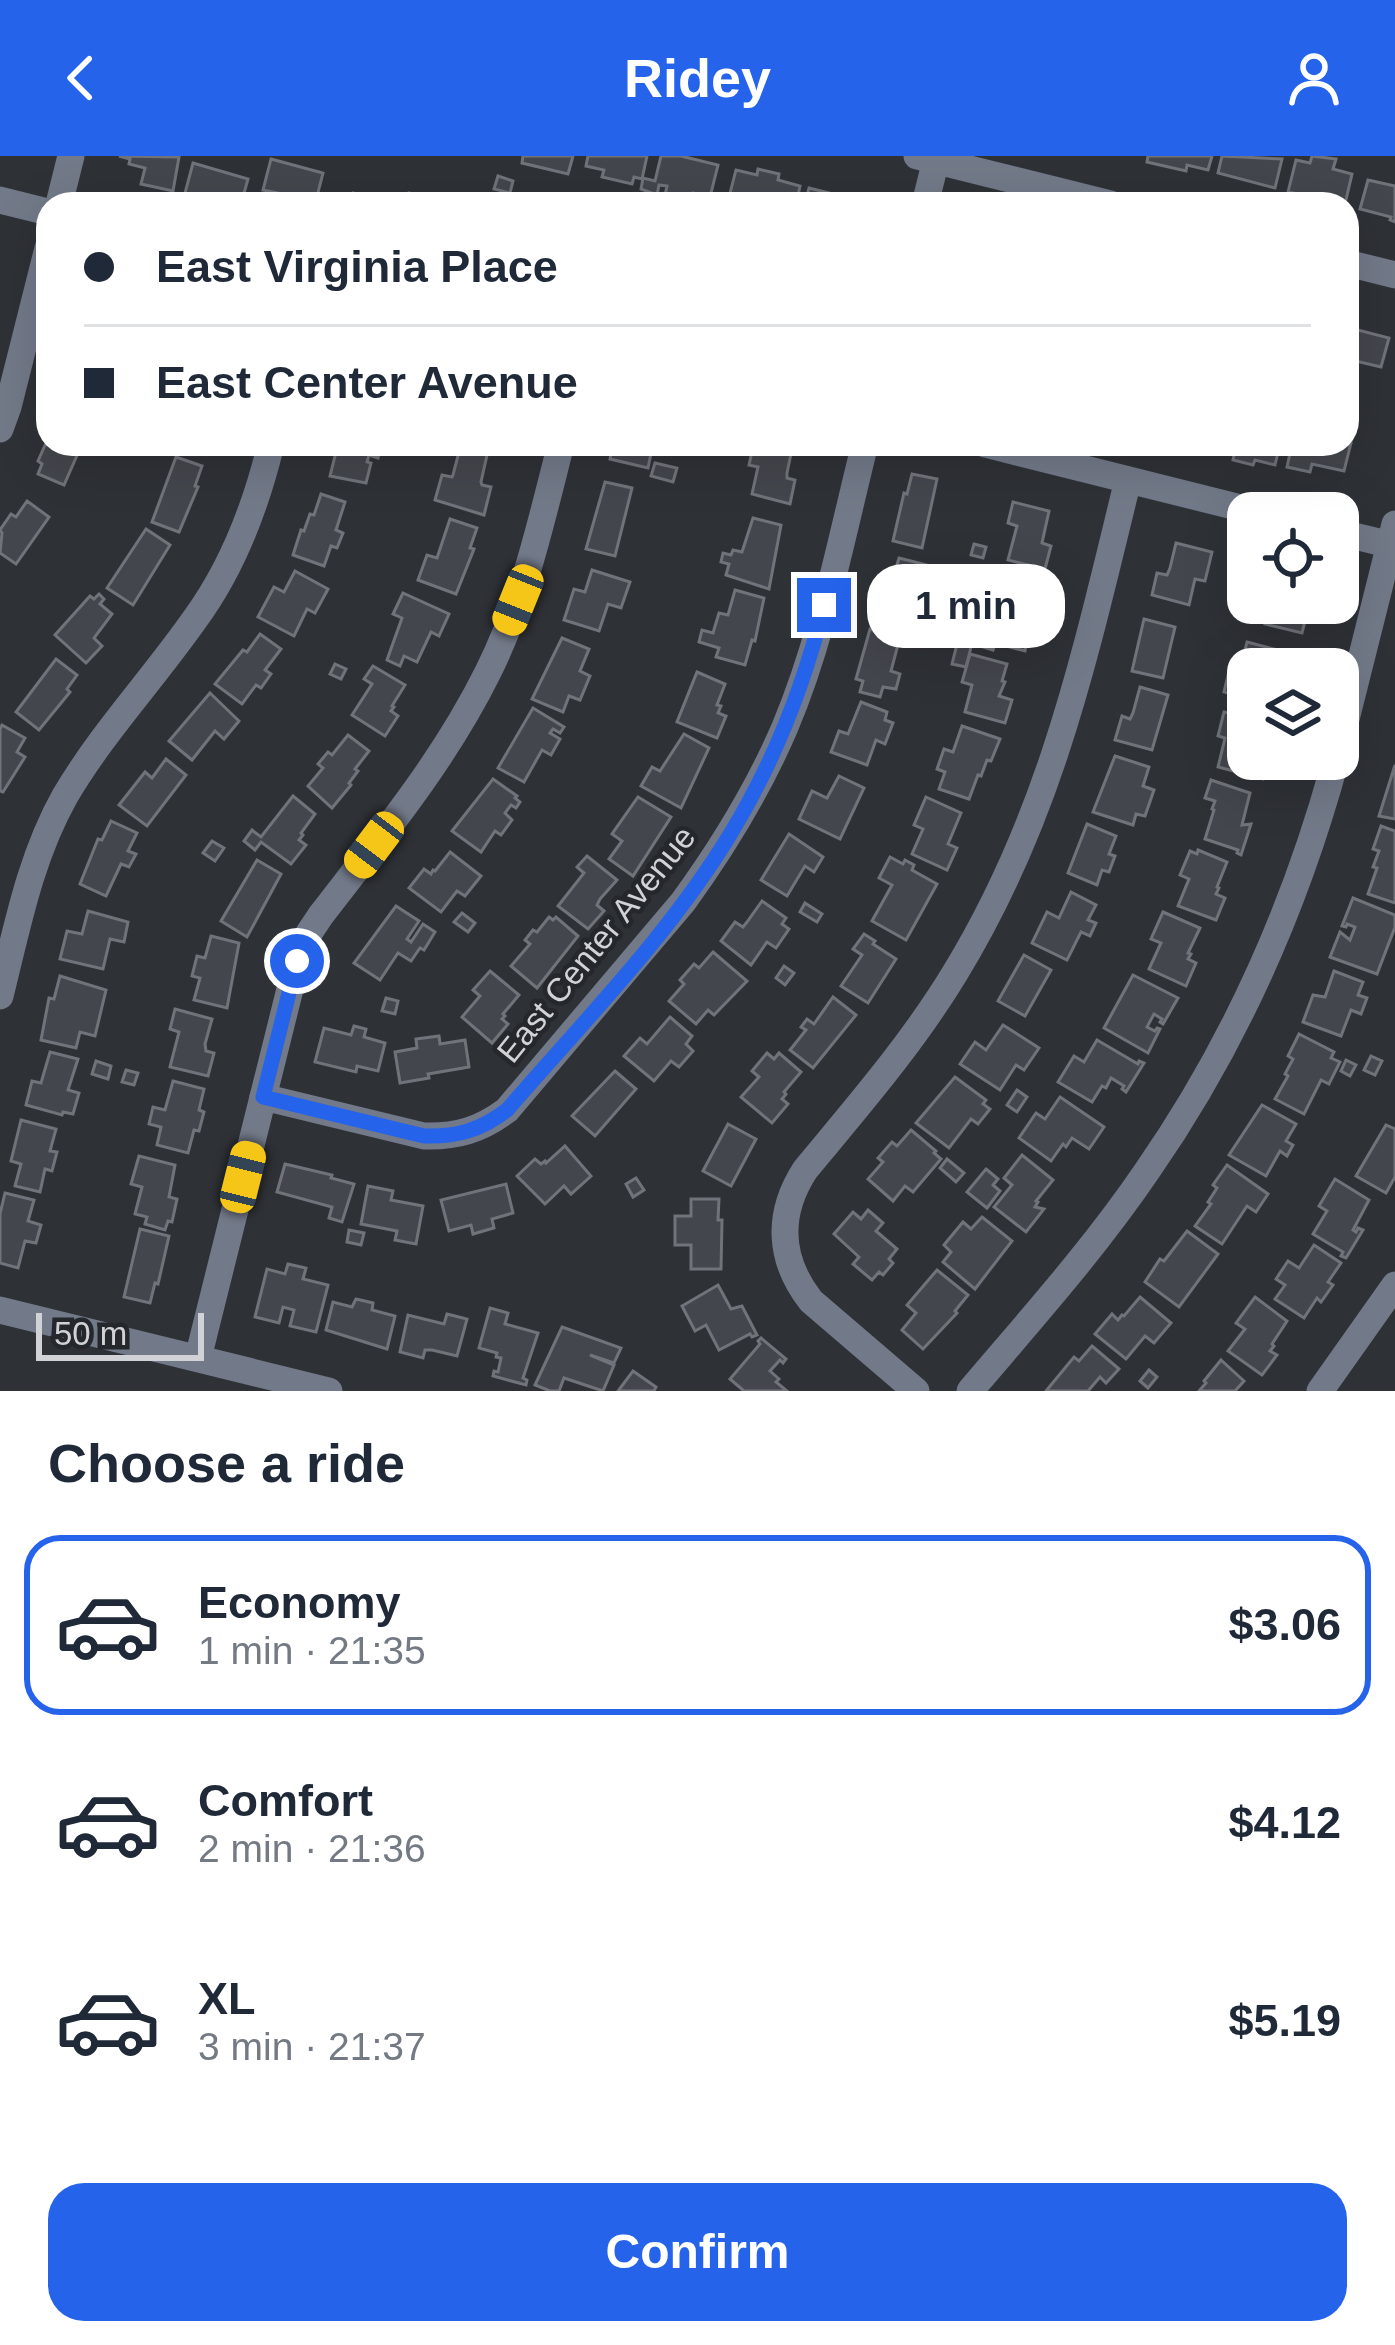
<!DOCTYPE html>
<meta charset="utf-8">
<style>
body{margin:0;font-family:Arial,sans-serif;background:#f2f2f3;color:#1f2937;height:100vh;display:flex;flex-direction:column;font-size:45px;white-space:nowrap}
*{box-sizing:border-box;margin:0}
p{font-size:39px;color:#747a83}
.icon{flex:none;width:66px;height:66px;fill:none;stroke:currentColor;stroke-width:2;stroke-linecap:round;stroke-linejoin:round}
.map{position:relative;height:1235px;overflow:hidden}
.side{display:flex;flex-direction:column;background:#fff;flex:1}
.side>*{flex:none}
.banner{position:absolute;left:36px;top:36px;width:1323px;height:264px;border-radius:36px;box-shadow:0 12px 48px #0002;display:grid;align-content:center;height:264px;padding:0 48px;background:#fff}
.buttons{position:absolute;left:1227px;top:336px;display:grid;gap:24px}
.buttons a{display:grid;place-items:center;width:132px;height:132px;border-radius:24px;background:#fff;box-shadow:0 12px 48px #0002;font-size:60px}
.scale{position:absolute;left:36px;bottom:30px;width:168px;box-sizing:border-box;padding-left:12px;border:6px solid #d0d2d6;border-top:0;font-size:33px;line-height:42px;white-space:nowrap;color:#d0d2d6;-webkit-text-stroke:9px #24272c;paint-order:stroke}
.end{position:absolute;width:54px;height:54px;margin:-27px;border:15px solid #2563eb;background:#fff;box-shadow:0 0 0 6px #fff}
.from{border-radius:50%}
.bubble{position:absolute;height:84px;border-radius:36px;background:#fff;box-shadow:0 12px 48px #0002;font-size:39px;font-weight:800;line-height:84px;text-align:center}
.car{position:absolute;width:36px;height:72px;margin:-36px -18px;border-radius:15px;box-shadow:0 0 9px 3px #0007;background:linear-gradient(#f5c518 24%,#345 0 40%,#f5c518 0 76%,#345 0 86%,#f5c518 0)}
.banner b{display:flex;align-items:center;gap:42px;height:114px;font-size:45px}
.banner b+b{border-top:3px solid #e0e1e3}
.banner i{width:30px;height:30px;background:#1f2937}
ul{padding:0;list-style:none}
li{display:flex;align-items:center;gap:36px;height:180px;margin:0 24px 18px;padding:0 24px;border:6px solid transparent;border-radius:36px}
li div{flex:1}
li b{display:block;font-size:45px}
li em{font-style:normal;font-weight:800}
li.active{border-color:#2563eb}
li>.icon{width:108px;height:108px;stroke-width:1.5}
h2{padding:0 48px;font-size:54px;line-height:144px}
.action{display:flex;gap:24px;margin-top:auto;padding:24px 48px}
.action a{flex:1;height:138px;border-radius:36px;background:#2563eb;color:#fff;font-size:48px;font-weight:800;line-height:138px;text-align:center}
header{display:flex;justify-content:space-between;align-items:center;height:156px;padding:0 48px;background:#2563eb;color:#fff;font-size:54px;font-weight:800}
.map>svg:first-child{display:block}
.building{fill:#43464c;stroke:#70737a;stroke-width:3}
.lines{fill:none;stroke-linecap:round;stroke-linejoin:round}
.minor{stroke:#727988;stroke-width:27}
.route{stroke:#2563eb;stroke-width:15}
.labels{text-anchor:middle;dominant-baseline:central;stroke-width:9;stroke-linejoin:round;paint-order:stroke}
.street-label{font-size:33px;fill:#d0d2d6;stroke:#24272c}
</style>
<header><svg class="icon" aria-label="back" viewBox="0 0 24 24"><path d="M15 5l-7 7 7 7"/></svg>Ridey<svg class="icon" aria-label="person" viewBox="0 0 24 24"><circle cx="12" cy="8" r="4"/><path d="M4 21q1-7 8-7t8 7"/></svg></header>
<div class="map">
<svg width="1395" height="1235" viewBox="0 0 1395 1235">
<rect width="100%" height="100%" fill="#2e3136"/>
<g class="building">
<path d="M119,0L179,1L173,35L141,28L145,12L129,8L130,3Z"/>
<path d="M523,0H573L568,18L522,7Z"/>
<path d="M588,0H647L642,23L634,21L632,28L602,21L604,14L586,10Z"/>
<path d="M661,0H681L718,9L710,41L693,37L691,45L665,39L667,30L659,29L657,39L641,33L643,22L655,25Z"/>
<path d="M1148,0H1212L1208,14L1187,9L1186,15L1147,6Z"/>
<path d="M1222,0L1282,3L1275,32L1218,17Z"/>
<path d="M1312,0L1336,3L1333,13L1352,18L1345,48L1288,36L1296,4L1310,7Z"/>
<path d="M271,3L323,17L315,48H284L286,41L282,38L263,34Z"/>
<path d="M193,7L248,23L241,48L214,44V47L185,37Z"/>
<path d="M758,13L779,18L778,24L800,30L796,48H740L728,45L736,14L757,19Z"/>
<path d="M498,20L513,25L510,37L494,33Z"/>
<path d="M1368,24L1395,30V66L1390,64L1391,61L1360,53Z"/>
<path d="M809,32L873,48H805Z"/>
<path d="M353,37L371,41L369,48H328L331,42L350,47Z"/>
<path d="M409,37L453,48H407Z"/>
<path d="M1347,167L1351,168L1350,172L1389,182L1381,211L1347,203Z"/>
<path d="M46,287L82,288L64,329L38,318L42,308L38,305Z"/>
<path d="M1351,287L1344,315L1312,308L1310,316L1287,311L1292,288Z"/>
<path d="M180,288H210L208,296Z"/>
<path d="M338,288H381L378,302L369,299L367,306L371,307L366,327L330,320Z"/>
<path d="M613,288H653L648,312L610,303Z"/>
<path d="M764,288L792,293L787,317V322L795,324L790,348L752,338L758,311L749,309L753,291L763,293Z"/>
<path d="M1212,288H1280L1275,309L1255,304L1253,309L1233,304L1234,299L1211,293Z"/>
<path d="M460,292L487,299L481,326L482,329L491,331L484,359L435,344L442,319L452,321L453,319Z"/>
<path d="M176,301L202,310L195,330L198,331L179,376L152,366Z"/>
<path d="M655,307L677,312L673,326L651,320Z"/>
<path d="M912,318L937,323L922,392L893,385L904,337L907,338Z"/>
<path d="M605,326L632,332L615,400L586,393Z"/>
<path d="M321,338L345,346L336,374L343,377L337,392L331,390L324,410L293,399L301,374L304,375L310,358L314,359Z"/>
<path d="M27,345L49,361L16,408L0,397L2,377L0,374L11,358L16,361Z"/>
<path d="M1013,346L1049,355L1042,387L1051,390L1045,413L1008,404L1017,370L1008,367Z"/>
<path d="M753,362L781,369L769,433L726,419L729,408L721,406L723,397L731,399L733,394L742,396Z"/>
<path d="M450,363L477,372L470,392L474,393L456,438L418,424L427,399L437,402Z"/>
<path d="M146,373L170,389L133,449L107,432Z"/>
<path d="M1176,387L1212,396L1205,425L1195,423L1189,449L1152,439L1157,417L1167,419L1170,412Z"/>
<path d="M974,388L986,391L983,402L971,399Z"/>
<path d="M899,402L927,409L923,427L935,430L926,467L875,455L882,431L890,433Z"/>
<path d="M592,414L630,426L621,452L608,448L599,475L564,464L574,433L585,436Z"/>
<path d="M295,415L328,433L315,457L307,453L294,480L258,461L274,431L284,436Z"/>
<path d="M998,426L1035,435L1025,495L995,487L993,494L980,490L982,482L984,483L993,445L982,443L986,427L997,429Z"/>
<path d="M735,434L764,442L755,485L752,484L745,509L716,501L719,492L699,486L702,474L713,477L719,457L728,459Z"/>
<path d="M403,437L449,458L439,480L431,476L417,506L404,500L400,510L387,504L402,462L393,458Z"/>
<path d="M99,438L104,443L100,448L112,458L94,482L102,490L86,507L55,479L90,440L94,443Z"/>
<path d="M1270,447H1300L1299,451L1308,453L1302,477L1265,468Z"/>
<path d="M933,460L953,464L949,481L930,476Z"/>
<path d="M1144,463L1175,471L1163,522L1132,515Z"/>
<path d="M870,473L900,481L891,515L900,518L896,533L883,531L880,541L860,536L863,525L856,523Z"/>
<path d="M260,478L281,493L265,514L271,518L261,532L256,529L242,548L215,528L243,494L247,496Z"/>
<path d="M562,482L589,493L580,515L590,520L580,544L569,540L563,556L532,543Z"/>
<path d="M1247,486L1297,499L1294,513H1248V546L1231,542L1232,538L1224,536L1230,511L1240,514Z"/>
<path d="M957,488L971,491L966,511L952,508Z"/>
<path d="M970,498L1007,508L1002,525L1005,526L999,540L1012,544L1005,567L965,556L972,529L962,526Z"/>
<path d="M56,503L77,519L67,533L70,536L39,574L16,556Z"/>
<path d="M335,508L346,513L341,523L330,518Z"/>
<path d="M373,510L405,529L392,550L394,551L391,555L398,560L385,580L352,559L372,528L364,523Z"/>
<path d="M697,516L725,528L717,549L721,550L718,557L726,560L717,582L677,566Z"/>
<path d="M1140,531L1168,539L1152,594L1115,584L1122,560L1130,563L1133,557Z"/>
<path d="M210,537L239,565L224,583L215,575L192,604L169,585Z"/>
<path d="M861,546L887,556L885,564L893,567L885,588L876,584L867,609L831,596L839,575L848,578Z"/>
<path d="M533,552L564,571L560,577L553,573L550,577L560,583L551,599L542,594L524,626L498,612Z"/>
<path d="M1224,556L1248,560V603H1268L1263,623L1218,611L1225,582L1218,580Z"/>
<path d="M2,569L25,582L17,596L25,601L3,636L0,635V573Z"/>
<path d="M962,570L1000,583L991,605L987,604L981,620L978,619L969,643L939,633L945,616L937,613L944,593L953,596Z"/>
<path d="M684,578L709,592L681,652L641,630L652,611L660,615Z"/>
<path d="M348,579L369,595L355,613L358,615L349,627L351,629L332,652L308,630L323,612L318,608L328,596L332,599Z"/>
<path d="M1115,600L1149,611L1143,630L1154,634L1145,660L1136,658L1133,669L1093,656Z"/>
<path d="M166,603L186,619L147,670L119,649L145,616L152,622Z"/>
<path d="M1395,609V663L1379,660Z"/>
<path d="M839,620L864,632L840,683L799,663L812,635L827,642Z"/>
<path d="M493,623L517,640L515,642L520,646L516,652L511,649L505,657L512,664L501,679L495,675L481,696L452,675Z"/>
<path d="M1211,624L1250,637L1242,669L1251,668L1241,699L1237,697L1238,694L1205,683L1214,654L1212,653L1215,645L1205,642Z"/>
<path d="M293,640L315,658L301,677L303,679L299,684L306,689L291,708L261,686L255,694L244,685L252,674L261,681Z"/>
<path d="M638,641L671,661L633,720L609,703L622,685L612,678Z"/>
<path d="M926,641L961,657L948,688L957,692L947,714L912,698L923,673L914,669Z"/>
<path d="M111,665L137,677L128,695L136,698L129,711L121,708L106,740L80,728L98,683L102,684Z"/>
<path d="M1087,668L1116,680L1109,698L1115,700L1109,716L1102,714L1097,729L1068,717Z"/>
<path d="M1381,670L1395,675V747L1368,738L1377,712L1373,711L1379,695L1373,693Z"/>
<path d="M789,678L823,701L814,716L805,710L787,740L761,724Z"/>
<path d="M212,685L224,692L215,705L203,697Z"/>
<path d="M1198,694L1227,706L1217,731L1219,732L1216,738L1225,742L1216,764L1178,750L1189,723L1180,719L1190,695L1197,698Z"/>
<path d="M450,696L481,720L465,740L457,735L441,756L409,732L424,713L431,718L433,714L435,715Z"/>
<path d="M587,700L617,724L600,743L597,749L604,755L588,773L558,750L584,717L577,711Z"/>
<path d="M890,701L903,708L905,704L914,709L912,714L937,728L906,784L872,765L892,729L879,722Z"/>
<path d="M257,704L281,718L247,781L221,765Z"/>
<path d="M1071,736L1096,749L1088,764L1096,767L1090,780L1081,776L1067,804L1032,787L1047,756L1059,762Z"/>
<path d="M1353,742L1395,759V771L1377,818L1330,801L1340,776L1350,784L1355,771L1347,768L1346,771L1342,770Z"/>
<path d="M762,745L786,762L782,768L789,773L776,792L767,786L751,809L721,785L735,766L743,771L747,766Z"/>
<path d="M805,747L822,758L817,766L800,756Z"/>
<path d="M396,750L419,765L407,783L411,786L423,768L435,776L424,794L420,792L411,805L398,797L380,824L354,807Z"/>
<path d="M88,755L128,766L124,786L110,783L103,813L60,803L67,775L82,778Z"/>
<path d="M1163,756L1200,772L1188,797L1191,798L1188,803L1196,807L1186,830L1149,813L1161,787L1151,783Z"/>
<path d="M462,757L475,767L468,776L454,766Z"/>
<path d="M549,761L553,764L556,761L578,780L537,832L511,810L530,788L525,784L533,774L537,776Z"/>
<path d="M864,778L875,785L873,788L896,803L868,847L841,830L862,799L853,793Z"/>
<path d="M211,780L239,787L227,852L194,844L200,822L192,820L197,800L205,802Z"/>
<path d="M713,796L747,825L714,859L708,854L696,868L669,845L684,828L680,824L694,808L699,812Z"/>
<path d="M1024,799L1051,814L1025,860L998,845Z"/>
<path d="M784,810L794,817L785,829L776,822Z"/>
<path d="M490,815L519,839L503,858L505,860L502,863L508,868L492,887L462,861L480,840L473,834Z"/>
<path d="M1334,815L1363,826L1358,839L1367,842L1361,858L1351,854L1341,880L1303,866L1313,839L1325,841Z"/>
<path d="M1133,819L1178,842L1163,868L1160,866L1162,863L1154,858L1147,871L1155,875L1157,872L1160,873L1148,897L1104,872Z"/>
<path d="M60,820L106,834L95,880L80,876L76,892L41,884L49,842L54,843Z"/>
<path d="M833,841L856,859L813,912L790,894L806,874L801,871L807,863L814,868Z"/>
<path d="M386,842L398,845L395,858L382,855Z"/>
<path d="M175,853L212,863L205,888L206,895L214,897L208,920L170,911L179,876L170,873Z"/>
<path d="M670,861L692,880L686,888L693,895L679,911L671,905L654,925L624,900L640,882L647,888Z"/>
<path d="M1003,869L1039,892L1024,914L1016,909L1000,934L960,908L975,886L986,894Z"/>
<path d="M354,870L366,873L364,881L385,887L378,915L357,910L356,916L315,906L324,872L351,879Z"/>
<path d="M1299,878L1334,896L1331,902L1340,906L1329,928L1321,924L1304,958L1275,943L1288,920L1285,918L1293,903L1288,900Z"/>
<path d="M439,880L440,888L465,884L469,911L428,918L429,922L400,927L395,896L417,892L416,883Z"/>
<path d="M1097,884L1138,908L1139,905L1144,907L1126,936L1122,933L1124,930L1111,922L1106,932L1102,930L1092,946L1058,926L1074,900L1084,906Z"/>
<path d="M50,896L78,903L68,934L79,937L73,958L63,956L62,959L26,949L32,925L41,927Z"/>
<path d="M767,897L774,903L779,897L801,916L784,936L786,938L782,943L788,948L772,967L741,941L759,921L752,915Z"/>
<path d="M1371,900L1382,905L1375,919L1364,914Z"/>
<path d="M1346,904L1356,909L1350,920L1341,915Z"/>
<path d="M96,905L111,910L108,923L92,918Z"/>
<path d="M126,914L138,917L134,929L122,926Z"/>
<path d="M615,915L636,933L595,980L572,960Z"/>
<path d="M955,921L986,944L983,948L990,953L978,968L971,963L949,992L916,967Z"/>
<path d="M173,925L204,933L199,954L204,956L199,975L194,974L188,997L157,989L161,971L149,968L153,951L165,954Z"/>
<path d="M1017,934L1027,941L1017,956L1007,949Z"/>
<path d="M1060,941L1104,971L1089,993L1072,982L1066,991L1063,988L1051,1005L1019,982L1036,957L1045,963Z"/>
<path d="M1262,949L1296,968L1286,985L1293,989L1287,1000L1280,995L1266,1020L1229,999Z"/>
<path d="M21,964L56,973L50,995L57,996L52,1015L45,1013L40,1036L15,1030L21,1008L11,1005Z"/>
<path d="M728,968L756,983L731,1030L703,1015Z"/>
<path d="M1386,969L1395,973V1021L1386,1037L1356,1020Z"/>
<path d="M911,974L936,995L934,997L941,1003L913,1036L905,1030L893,1045L868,1023L883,1006L878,1002L892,986L897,990Z"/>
<path d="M565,990L591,1020L571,1038L564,1030L545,1048L517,1020L535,1003L541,1008L545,1005L546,1007Z"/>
<path d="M1022,999L1053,1024L1036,1045L1038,1046L1035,1051L1044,1053L1026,1076L994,1051L1012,1029L1004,1022Z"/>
<path d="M139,1000L175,1009L169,1041L177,1043L172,1066L168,1065L165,1074L145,1068L147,1061L135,1058L142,1031L131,1028Z"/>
<path d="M947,1003L964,1017L956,1026L940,1012Z"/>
<path d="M285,1008L332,1019L331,1022L354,1028L342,1066L329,1062L332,1051L277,1036Z"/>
<path d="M1227,1009L1268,1038L1256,1056L1247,1050L1222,1088L1195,1070L1211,1048L1208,1046L1217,1032L1213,1029Z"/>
<path d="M986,1013L998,1023L993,1029L1000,1035L987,1052L967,1036Z"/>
<path d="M636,1022L644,1034L633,1041L626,1028Z"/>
<path d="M1335,1023L1369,1044L1353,1074L1356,1076L1358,1072L1363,1074L1346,1102L1341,1100L1343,1096L1313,1078L1327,1055L1319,1050Z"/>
<path d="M506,1028L513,1057L492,1063L494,1072L473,1078L471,1069L449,1075L441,1044Z"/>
<path d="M368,1030L393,1035L391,1044L423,1050L416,1088L395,1084L397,1075L361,1068Z"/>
<path d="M5,1037L34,1044L28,1065L41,1069L36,1087L25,1085L18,1112L0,1107V1058Z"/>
<path d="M691,1043H719L718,1064H722L721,1113H691V1089H675V1060H691Z"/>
<path d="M868,1054L883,1067L876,1075L897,1093L889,1103L893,1107L883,1119L879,1116L872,1124L853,1108L859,1101L834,1078L853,1056L861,1063Z"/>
<path d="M982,1061L1012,1085L975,1133L943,1106L951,1096L944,1089L963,1066L971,1073Z"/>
<path d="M140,1073L169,1080L158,1128L155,1127L150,1147L124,1141Z"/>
<path d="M349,1074L364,1077L361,1089L347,1086Z"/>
<path d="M1187,1075L1218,1098L1179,1151L1145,1126L1160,1103L1164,1105Z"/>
<path d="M1314,1089L1341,1107L1328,1126L1333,1129L1321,1146L1317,1142L1304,1162L1275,1143L1285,1129L1276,1123L1288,1105L1299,1112Z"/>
<path d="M288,1108L306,1112L303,1123L328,1129L316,1176L290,1170L294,1154L283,1151L279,1167L255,1161L267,1113L285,1118Z"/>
<path d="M937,1114L968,1139L955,1155L957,1157L923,1193L902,1174L916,1157L907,1149Z"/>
<path d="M718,1129L731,1153L742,1150L757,1179L752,1181L750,1178L719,1194L706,1169L695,1175L682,1150Z"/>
<path d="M1140,1141L1171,1167L1154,1187L1145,1180L1126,1203L1095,1178L1112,1158L1118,1164L1122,1159L1124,1160Z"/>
<path d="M1255,1141L1287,1165L1272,1188L1274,1190L1270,1195L1277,1199L1262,1219L1228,1195L1245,1173L1236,1167Z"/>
<path d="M356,1143L373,1147L372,1154L395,1160L387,1193L326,1174L333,1146L352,1151Z"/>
<path d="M490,1152L508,1157L505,1168L538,1177L523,1222L527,1224L526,1229L493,1220L494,1215L498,1216L501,1202L496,1201L497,1197L479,1192Z"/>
<path d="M447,1158L467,1163L457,1200L432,1194H425L423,1202L400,1196L408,1159L444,1168Z"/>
<path d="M562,1171L621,1192L614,1207L590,1199L614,1209L603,1235L564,1222L559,1235H550L535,1229Z"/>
<path d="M761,1182L786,1203L783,1207L780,1204L770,1215L779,1223L776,1226L787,1235H744L730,1223L760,1188L758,1185Z"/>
<path d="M1092,1190L1119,1213L1106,1227L1100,1221L1088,1235H1046L1074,1201L1079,1205Z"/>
<path d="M1221,1204L1244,1225L1235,1235H1199L1206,1227L1204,1225Z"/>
<path d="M1149,1214L1157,1221L1148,1232L1140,1225Z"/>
<path d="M633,1215L656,1231L654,1235H618Z"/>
</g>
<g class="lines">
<g class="minor">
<path d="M917,0L1111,48"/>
<path d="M0,44L48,56"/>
<path d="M59,48L71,0"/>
<path d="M925,48L937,0"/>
<path d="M1347,107L1395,119"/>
<path d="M0,273L8,251L48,92"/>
<path d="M985,288L1261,357"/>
<path d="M1338,376L1395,390"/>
<path d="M1338,595L1395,368"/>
<path d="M0,840C17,772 30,702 65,640C102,577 153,523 195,463C233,411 256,350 271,288"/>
<path d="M263,941L424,980C457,981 480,974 507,954L683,746C723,691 758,634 785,571C823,481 841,383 865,288"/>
<path d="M0,1154L329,1235"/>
<path d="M198,1202L297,805L309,777L321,759C381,681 444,605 488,516C524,444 541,366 561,288"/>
<path d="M916,1235L811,1145C779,1104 776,1059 805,1014C858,950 912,888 955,817C1051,660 1085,499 1128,324"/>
<path d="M970,1235C1031,1163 1094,1093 1147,1015C1234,890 1296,750 1336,603"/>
<path d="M1320,1235L1395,1129"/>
</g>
</g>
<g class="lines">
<path class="route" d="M297,805L263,941L424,980C457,981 481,974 507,954C584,865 670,778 731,677C774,606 804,530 824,449"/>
</g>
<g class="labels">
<g class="street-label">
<text transform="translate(596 788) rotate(-51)">East Center Avenue</text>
</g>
</g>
</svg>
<div class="buttons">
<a><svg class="icon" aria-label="locate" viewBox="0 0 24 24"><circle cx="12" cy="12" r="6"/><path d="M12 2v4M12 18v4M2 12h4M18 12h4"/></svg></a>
<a><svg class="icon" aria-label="layers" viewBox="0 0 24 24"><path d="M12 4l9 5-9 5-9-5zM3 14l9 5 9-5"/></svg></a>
</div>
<div class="scale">50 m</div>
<i class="end from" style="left:297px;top:805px"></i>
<i class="end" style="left:824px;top:449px"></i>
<div class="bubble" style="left:867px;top:408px;width:198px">1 min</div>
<i class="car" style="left:518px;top:444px;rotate:202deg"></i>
<i class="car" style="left:374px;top:689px;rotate:217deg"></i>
<i class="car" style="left:243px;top:1021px;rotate:14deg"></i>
<div class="banner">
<b><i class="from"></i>East Virginia Place</b>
<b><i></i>East Center Avenue</b>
</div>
</div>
<section class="side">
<h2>Choose a ride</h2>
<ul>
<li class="active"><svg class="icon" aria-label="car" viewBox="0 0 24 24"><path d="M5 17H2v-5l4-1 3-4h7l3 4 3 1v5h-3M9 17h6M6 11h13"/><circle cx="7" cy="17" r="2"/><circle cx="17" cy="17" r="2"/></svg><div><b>Economy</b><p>1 min · 21:35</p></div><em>$3.06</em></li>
<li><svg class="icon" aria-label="car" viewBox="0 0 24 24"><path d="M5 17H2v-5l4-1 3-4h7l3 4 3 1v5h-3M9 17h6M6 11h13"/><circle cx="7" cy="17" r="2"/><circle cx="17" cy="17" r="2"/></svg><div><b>Comfort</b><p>2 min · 21:36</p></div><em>$4.12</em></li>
<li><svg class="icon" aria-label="car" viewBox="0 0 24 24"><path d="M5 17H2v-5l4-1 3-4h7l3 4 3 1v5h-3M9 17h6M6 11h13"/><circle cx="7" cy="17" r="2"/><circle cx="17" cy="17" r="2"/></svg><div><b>XL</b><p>3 min · 21:37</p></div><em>$5.19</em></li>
</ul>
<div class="action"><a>Confirm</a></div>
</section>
